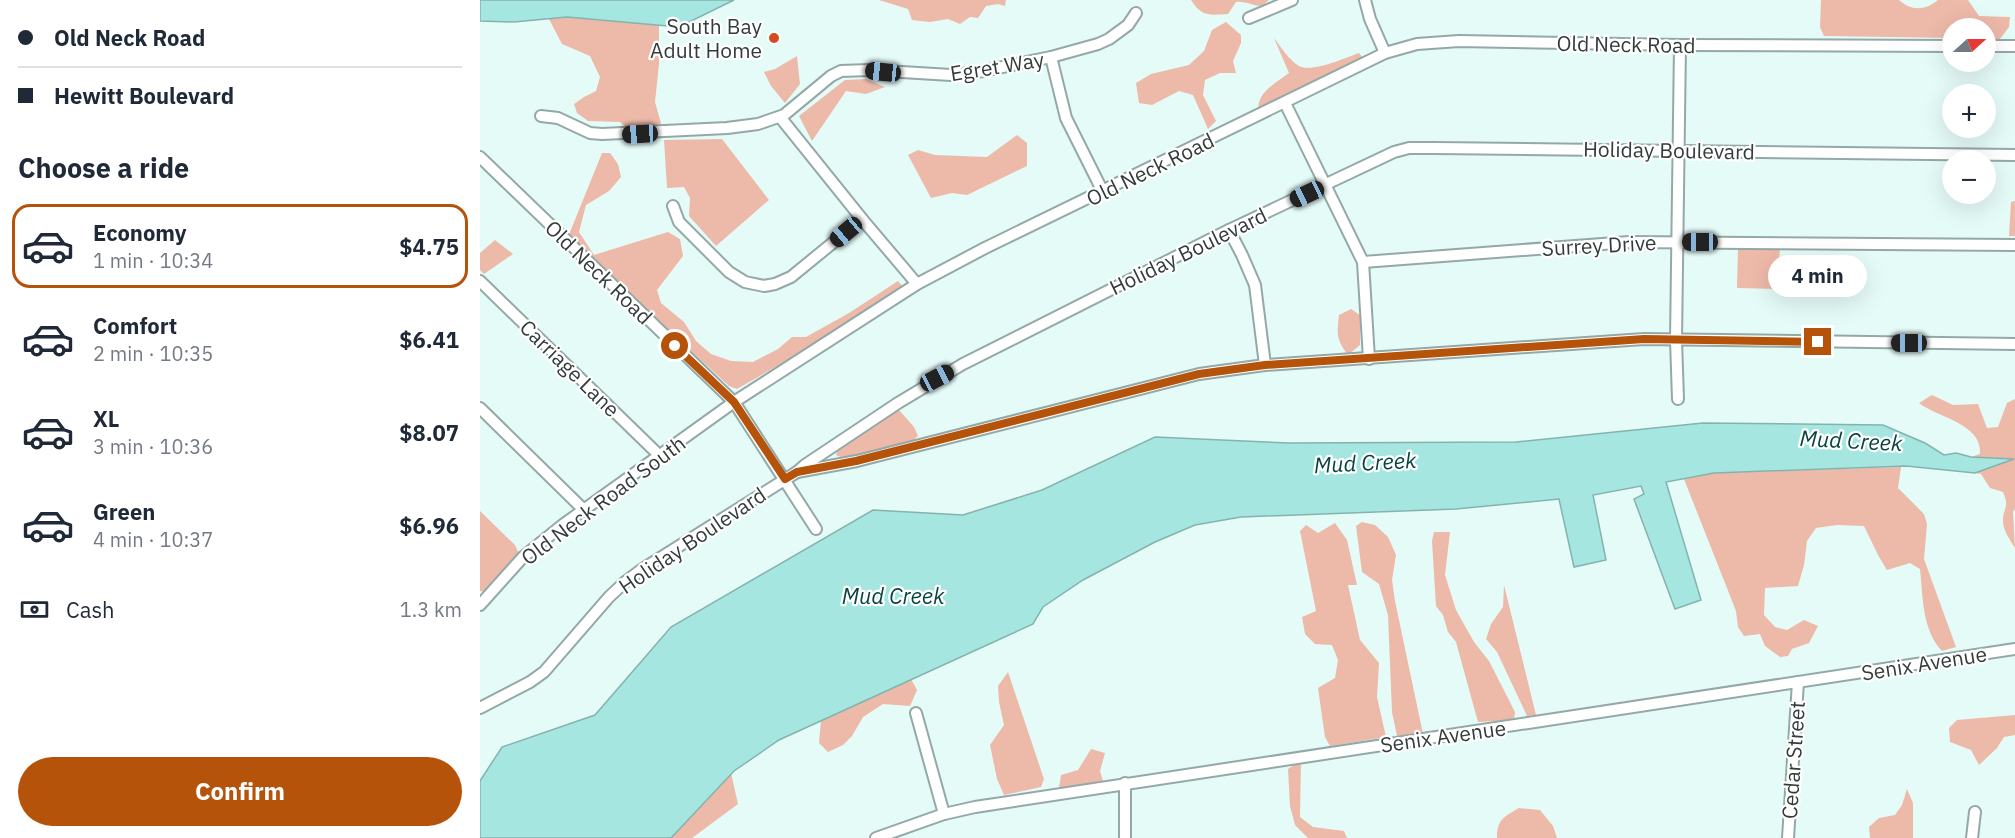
<!DOCTYPE html>
<meta charset="utf-8">
<style>
body{margin:0;font-family:"IBM Plex Sans",sans-serif;background:#f2f2f3;color:#1f2937;height:100vh;display:flex;flex-direction:column;font-size:22px;white-space:nowrap}
*{box-sizing:border-box;margin:0}
p{font-size:20px;color:#747a83}
.icon{flex:none;width:33px;height:33px;fill:none;stroke:currentColor;stroke-width:2;stroke-linecap:round;stroke-linejoin:round}
.map{position:relative;flex:1;overflow:hidden}
.drawer{display:flex;flex-direction:column;background:#fff;width:480px}
.drawer>*{flex:none}
.top-card{display:grid;align-content:center;height:132px;padding:0 18px;background:#fff}
.needle{width:39px;rotate:69deg}
.tools{position:absolute;left:1462px;top:18px;display:grid;gap:12px}
.tools a{display:grid;place-items:center;width:54px;height:54px;border-radius:50%;background:#fff;box-shadow:0 6px 24px #0002;font-size:30px}
.end{position:absolute;width:27px;height:27px;margin:-14px;border:8px solid #b45309;background:#fff;box-shadow:0 0 0 3px #fff}
.from{border-radius:50%}
.bubble{position:absolute;height:42px;border-radius:21px;background:#fff;box-shadow:0 6px 24px #0002;font-size:20px;font-weight:700;line-height:42px;text-align:center}
.car{position:absolute;width:18px;height:36px;margin:-18px -9px;border-radius:8px;box-shadow:0 0 4px 2px #0007;background:linear-gradient(#222 24%,#8ab4d8 0 40%,#222 0 76%,#8ab4d8 0 86%,#222 0)}
.top-card b{display:flex;align-items:center;gap:21px;height:57px;font-size:22px}
.top-card b+b{border-top:2px solid #e0e1e3}
.top-card i{width:15px;height:15px;background:#1f2937}
ul{padding:0;list-style:none}
li{display:flex;align-items:center;gap:18px;height:84px;margin:0 12px 9px;padding:0 6px;border:3px solid transparent;border-radius:18px}
li div{flex:1}
li b{display:block;font-size:22px}
li em{font-style:normal;font-weight:700}
li.on{border-color:#b45309}
li>.icon{width:54px;height:54px;stroke-width:1.5}
h2{padding:0 18px;font-size:27px;line-height:72px}
.pay{display:flex;align-items:center;gap:15px;height:66px;padding:0 18px;font-size:22px}
.pay p{margin-inline-start:auto}
.action{display:flex;gap:12px;margin-top:auto;padding:12px 18px}
.action a{flex:1;height:69px;border-radius:36px;background:#b45309;color:#fff;font-size:24px;font-weight:700;line-height:69px;text-align:center}
main{display:flex;flex:1;min-height:0}
.map>svg:first-child{display:block}
.green{fill:#edb9a9}
.water{fill:#a6e6e0;stroke:#84b3ae;stroke-width:1.5}
.lines{fill:none;stroke-linecap:round;stroke-linejoin:round}
.minor-casing{stroke:#94a9a7;stroke-width:14}
.minor{stroke:#fff;stroke-width:10}
.route{stroke:#b45309;stroke-width:8}
.poi-dot{fill:#d34b1e;stroke:#fff;stroke-width:2}
.labels{text-anchor:middle;dominant-baseline:central;stroke-width:4.5;stroke-linejoin:round;paint-order:stroke}
.poi-label{font-size:21px;fill:#333c3b;stroke:#fff;text-anchor:end}
.street-label{font-size:21px;fill:#333c3b;stroke:#fff}
.water-label{font-size:22px;font-style:italic;fill:#07433f;stroke:#fff}
</style>
<main>
<section class="drawer">
<div class="top-card">
<b><i class="from"></i>Old Neck Road</b>
<b><i></i>Hewitt Boulevard</b>
</div>
<h2>Choose a ride</h2>
<ul>
<li class="on"><svg class="icon" aria-label="car" viewBox="0 0 24 24"><path d="M5 17H2v-5l4-1 3-4h7l3 4 3 1v5h-3M9 17h6M6 11h13"/><circle cx="7" cy="17" r="2"/><circle cx="17" cy="17" r="2"/></svg><div><b>Economy</b><p>1 min · 10:34</p></div><em>$4.75</em></li>
<li><svg class="icon" aria-label="car" viewBox="0 0 24 24"><path d="M5 17H2v-5l4-1 3-4h7l3 4 3 1v5h-3M9 17h6M6 11h13"/><circle cx="7" cy="17" r="2"/><circle cx="17" cy="17" r="2"/></svg><div><b>Comfort</b><p>2 min · 10:35</p></div><em>$6.41</em></li>
<li><svg class="icon" aria-label="car" viewBox="0 0 24 24"><path d="M5 17H2v-5l4-1 3-4h7l3 4 3 1v5h-3M9 17h6M6 11h13"/><circle cx="7" cy="17" r="2"/><circle cx="17" cy="17" r="2"/></svg><div><b>XL</b><p>3 min · 10:36</p></div><em>$8.07</em></li>
<li><svg class="icon" aria-label="car" viewBox="0 0 24 24"><path d="M5 17H2v-5l4-1 3-4h7l3 4 3 1v5h-3M9 17h6M6 11h13"/><circle cx="7" cy="17" r="2"/><circle cx="17" cy="17" r="2"/></svg><div><b>Green</b><p>4 min · 10:37</p></div><em>$6.96</em></li>
</ul>
<div class="pay"><svg class="icon" aria-label="cash" viewBox="0 0 24 24"><path d="M3 7h18v10H3z"/><circle cx="12" cy="12" r="2"/></svg>Cash<p>1.3 km</p></div>
<div class="action"><a>Confirm</a></div>
</section>
<div class="map">
<svg width="1535" height="838" viewBox="0 0 1535 838">
<rect width="100%" height="100%" fill="#e5fbf8"/>
<g class="green">
<path d="M399,0H526L525,6L518,4L506,6L498,18L490,17L480,24L468,19L450,22L432,20L428,9Z"/>
<path d="M711,0H789L782,6C772,6 766,1 756,2L748,14C729,15 722,17 711,0Z"/>
<path d="M1341,0H1419C1431,11 1445,11 1458,0H1488L1499,16L1530,17L1529,27L1519,40L1506,39V28H1473V38L1344,36L1340,27Z"/>
<path d="M87,17L179,25V64L175,102L182,127L148,129L140,122L108,121L97,113L94,104L104,97L116,91L120,77L110,56L82,44L69,19Z"/>
<path d="M746,22L761,35V43L753,61L756,73H740L725,80L723,95L736,121L728,129L713,95L699,91L672,105L659,103L656,83L671,74L709,65L724,51L732,30Z"/>
<path d="M794,38C801,47 809,60 819,66C832,73 865,58 879,53L883,58L779,112C775,93 796,83 809,73Z"/>
<path d="M317,56L320,84L305,103L291,86L284,72L295,69Z"/>
<path d="M386,79L405,87L386,94L366,91L332,141L319,116L365,80Z"/>
<path d="M537,135L547,143V166L487,195L472,193L451,198L428,155L438,150L455,155L507,157Z"/>
<path d="M242,139L289,200L236,246L209,216L210,198L204,187L187,188L184,140Z"/>
<path d="M122,153H130L138,164L141,177L129,191L106,205L99,232L114,255L188,232L200,239L203,256L177,290L181,303L204,322L216,341L231,354L251,361L273,362L298,349L312,337H326L369,313L418,281L423,287L354,333L257,389L249,386L88,237Z"/>
<path d="M1535,201V236H1529L1531,202Z"/>
<path d="M15,240L33,254L4,274L0,270V253Z"/>
<path d="M1300,248L1297,289L1257,288L1258,249Z"/>
<path d="M871,309L880,315V345L868,355C856,339 857,334 859,315Z"/>
<path d="M1452,395L1473,405L1498,404L1507,428L1518,427L1527,403L1535,399V510L1533,511L1535,548C1530,540 1523,530 1523,521C1523,507 1530,508 1523,492L1510,488L1501,474L1495,473L1532,459L1491,457L1500,454C1502,423 1458,418 1439,403Z"/>
<path d="M419,410L434,427L438,436L431,442L363,458L356,455L357,451Z"/>
<path d="M1421,467L1418,488L1444,514L1447,524L1444,559L1476,647L1462,651C1442,630 1443,597 1440,569L1430,563L1407,570L1398,555L1384,526L1357,525L1336,528L1327,541L1324,565L1318,586L1285,588L1284,615L1295,627L1307,630L1324,620L1338,626L1329,643L1312,649L1308,656L1300,657L1285,646L1280,634L1264,636L1258,627L1256,611L1204,479L1233,473Z"/>
<path d="M0,511L35,545L40,556L4,592L0,591Z"/>
<path d="M882,522L895,525L908,537L916,555L912,580L915,601L943,734L917,736L912,712L908,615L899,584L882,572L876,526Z"/>
<path d="M855,523L867,540L877,585H868L880,640L899,663L897,697L906,737L850,746L845,737L838,688L855,678L858,660L852,645L835,644L825,634L822,617L836,611L820,531L826,525L838,533Z"/>
<path d="M954,532H970L965,575L976,610L994,642L1009,661L1035,712L1034,720L998,722L976,642L968,632L963,615L956,606L952,541Z"/>
<path d="M1024,585L1056,715L1047,716L1017,652L1006,639L1011,624L1023,607Z"/>
<path d="M528,672L564,779L561,787L524,795L517,779L510,745L524,725L519,702L518,686Z"/>
<path d="M431,679L437,690L430,706L403,704L383,717L372,736L363,745L348,752L339,743L341,720Z"/>
<path d="M1535,715V735L1524,737L1517,748L1499,765L1491,750L1470,742L1469,728L1477,720Z"/>
<path d="M611,749L625,753L620,771L623,781L579,788L581,775L598,770Z"/>
<path d="M821,760L820,817L833,827L864,831L867,838H828L815,825L810,806L808,769Z"/>
<path d="M251,773L258,804L212,838H191Z"/>
<path d="M1427,789L1433,803V838H1390L1389,827L1399,818L1415,815L1422,805Z"/>
<path d="M1039,808L1060,810L1073,826L1077,838H1017C1017,819 1024,817 1039,808Z"/>
</g>
<g class="water">
<path d="M0,0H254L199,27L87,17L34,22L0,21Z"/>
<path d="M1223,423L1403,425L1445,443L1464,455L1476,453L1491,457L1534,459L1495,473L1426,466L1234,473L1186,482L1221,600L1195,609L1154,499L1164,494L1161,486L1113,495L1126,560L1094,567L1079,499L976,509L761,517L715,525L675,542L603,580L563,607L553,624L299,740L254,771L191,838H0V781L22,747L115,715L191,627L393,510L483,515L562,490L675,437L809,443L1036,442Z"/>
</g>
<g class="lines">
<g class="minor-casing">
<g id="minor">
<path d="M885,0L890,19L905,53"/>
<path d="M769,18L812,0"/>
<path d="M1506,46H1535"/>
<path d="M571,57L586,118L623,192"/>
<path d="M805,103L883,262L889,359"/>
<path d="M61,116L78,118L110,133L122,134L247,128L278,124L304,115L351,76L361,71L389,70L471,75L498,72L571,57L618,44L629,39L648,25L656,13"/>
<path d="M300,117L382,219L437,284"/>
<path d="M0,157L254,402L336,529"/>
<path d="M193,206L199,222L249,272L265,282L284,286L295,284L311,277L382,219"/>
<path d="M749,230L762,255L775,285L785,365"/>
<path d="M883,262L1149,242L1535,245"/>
<path d="M0,281L180,456"/>
<path d="M1198,399L1196,340L1200,45"/>
<path d="M0,408L104,510"/>
<path d="M317,472L377,461L719,374L785,365L1164,339L1535,344"/>
<path d="M0,605L43,557L84,524L254,402L437,284L505,248L905,53L937,44L979,41L1200,45L1473,46"/>
<path d="M0,708L50,682L64,672L129,597L145,582L161,570L317,472L325,465L418,403L483,364L749,230L914,152L929,148H954L1535,155"/>
<path d="M436,713L464,814"/>
<path d="M396,838L464,814L495,807L1535,649"/>
<path d="M645,838V783"/>
<path d="M1308,838L1318,682"/>
<path d="M1492,838L1495,812"/>
</g>
</g>
<use href="#minor" class="minor"/>
</g>
<g class="lines">
<path class="route" d="M195,346L254,402L305,479L317,472L376,461L719,374L785,365L1164,339L1338,342"/>
</g>
<circle class="poi-dot" cx="294" cy="38" r="6"/>
<g class="labels">
<g class="poi-label">
<text x="282" y="26">South Bay<tspan x="282" dy="24">Adult Home</tspan></text>
</g>
<g class="street-label">
<text transform="translate(1146 44) rotate(1)">Old Neck Road</text>
<text transform="translate(517 66) rotate(-9)">Egret Way</text>
<text transform="translate(1189 150) rotate(1)">Holiday Boulevard</text>
<text transform="translate(670 169) rotate(-26)">Old Neck Road</text>
<text transform="translate(1119 245) rotate(-3)">Surrey Drive</text>
<text transform="translate(708 251) rotate(-26)">Holiday Boulevard</text>
<text transform="translate(119 272) rotate(44)">Old Neck Road</text>
<text transform="translate(90 368) rotate(44)">Carriage Lane</text>
<text transform="translate(123 500) rotate(-37)">Old Neck Road South</text>
<text transform="translate(212 540) rotate(-34)">Holiday Boulevard</text>
<text transform="translate(1444 663) rotate(-9)">Senix Avenue</text>
<text transform="translate(963 736) rotate(-8)">Senix Avenue</text>
<text transform="translate(1313 760) rotate(-86)">Cedar Street</text>
</g>
<g class="water-label">
<text transform="translate(1371 440) rotate(3)">Mud Creek</text>
<text transform="translate(885 462) rotate(-3)">Mud Creek</text>
<text x="413" y="595">Mud Creek</text>
</g>
</g>
</svg>
<div class="tools">
<a><svg class="needle" viewBox="-14 -14 28 28"><path d="M0-13l5 13h-10z" fill="#e53935"/><path d="M0 13l5-13h-10z" fill="#747a83"/></svg></a>
<a>+</a>
<a>−</a>
</div>
<i class="end from" style="left:195px;top:346px"></i>
<i class="end" style="left:1338px;top:342px"></i>
<div class="bubble" style="left:1288px;top:255px;width:99px">4 min</div>
<i class="car" style="left:403px;top:72px;rotate:276deg"></i>
<i class="car" style="left:160px;top:134px;rotate:267deg"></i>
<i class="car" style="left:827px;top:194px;rotate:245deg"></i>
<i class="car" style="left:366px;top:232px;rotate:230deg"></i>
<i class="car" style="left:1220px;top:242px;rotate:270deg"></i>
<i class="car" style="left:1429px;top:343px;rotate:270deg"></i>
<i class="car" style="left:457px;top:378px;rotate:62deg"></i>
</div>
</main>
